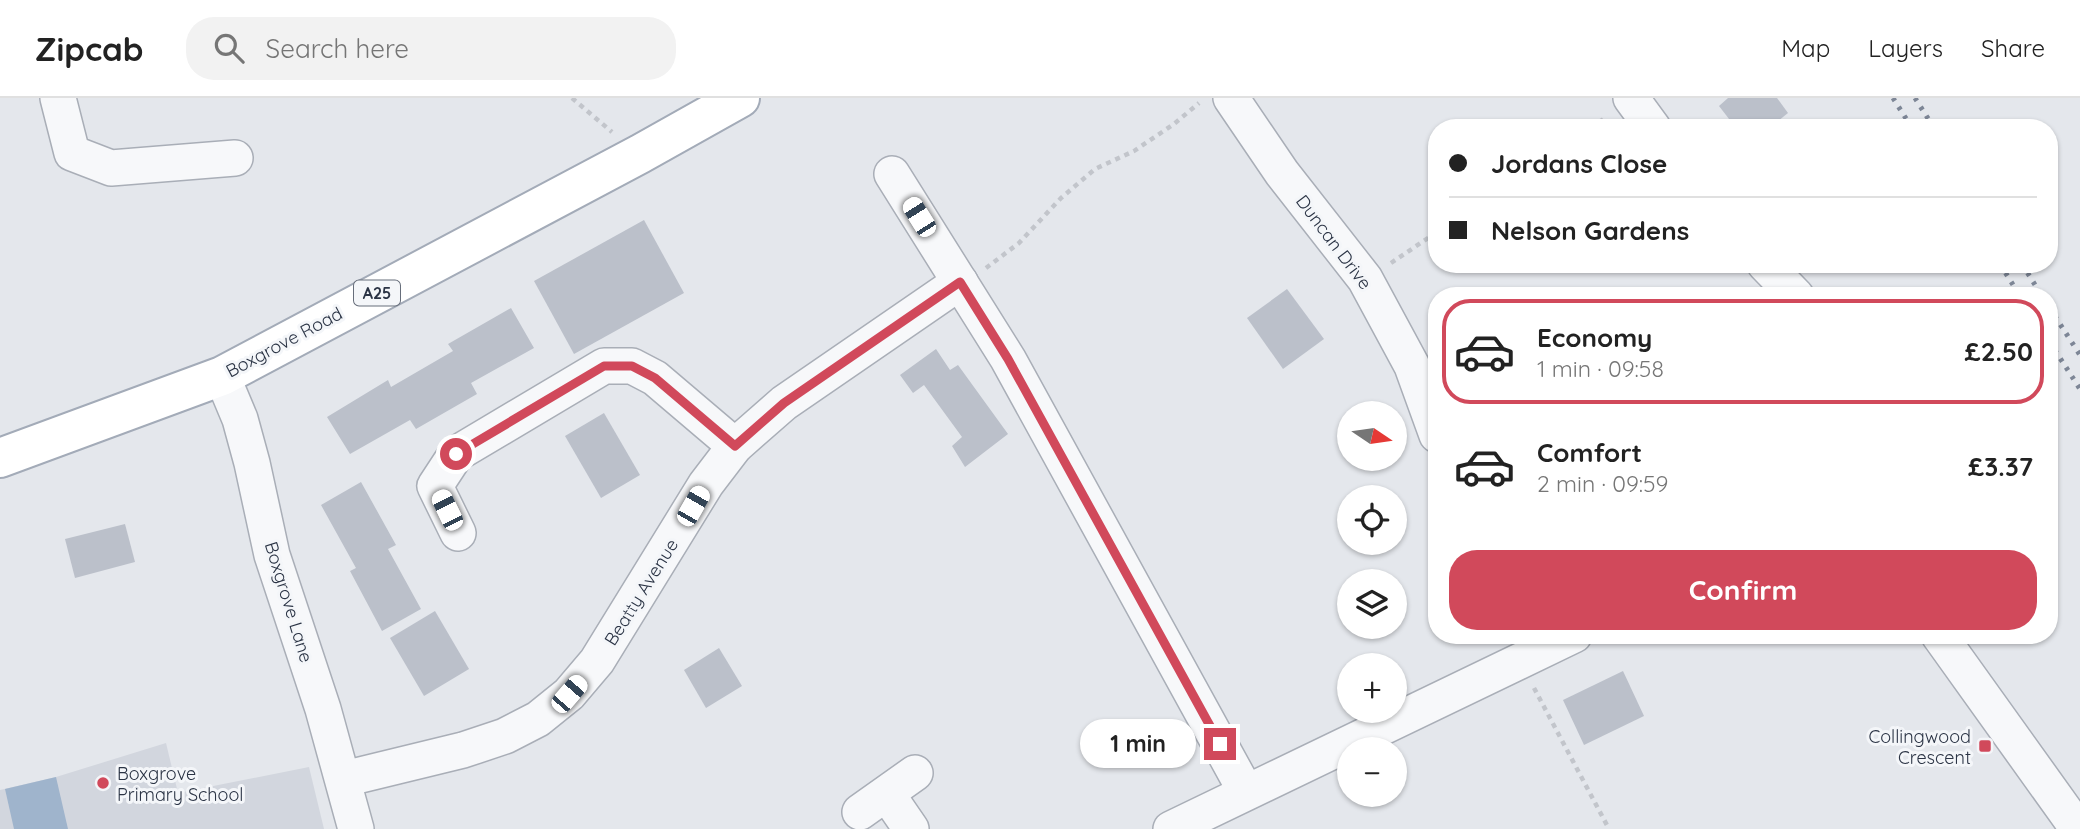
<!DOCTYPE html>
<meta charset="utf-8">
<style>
body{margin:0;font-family:Quicksand,sans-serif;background:#f2f2f2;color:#222;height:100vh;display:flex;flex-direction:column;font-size:26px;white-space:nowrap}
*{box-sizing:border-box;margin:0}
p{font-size:23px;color:#767676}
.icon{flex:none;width:38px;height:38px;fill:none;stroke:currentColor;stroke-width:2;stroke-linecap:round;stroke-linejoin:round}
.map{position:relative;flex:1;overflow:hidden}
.drawer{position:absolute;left:1428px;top:189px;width:630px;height:357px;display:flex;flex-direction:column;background:#fff;border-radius:28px;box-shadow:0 2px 5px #0004}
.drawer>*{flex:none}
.banner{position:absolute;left:1428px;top:21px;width:630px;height:154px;border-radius:28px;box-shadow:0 2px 5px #0004;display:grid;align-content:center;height:154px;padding:0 21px;background:#fff}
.needle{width:46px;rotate:103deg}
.fabs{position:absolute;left:1337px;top:303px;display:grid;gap:14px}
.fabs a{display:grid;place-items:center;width:70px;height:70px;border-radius:50%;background:#fff;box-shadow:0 2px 5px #0004;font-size:35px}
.end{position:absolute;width:32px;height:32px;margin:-16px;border:9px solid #d1495b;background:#fff;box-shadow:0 0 0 4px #fff}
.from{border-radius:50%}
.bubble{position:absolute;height:49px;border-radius:24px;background:#fff;box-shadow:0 2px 5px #0004;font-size:23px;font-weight:700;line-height:49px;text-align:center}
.car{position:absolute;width:21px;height:42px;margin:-21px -10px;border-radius:9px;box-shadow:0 0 5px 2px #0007;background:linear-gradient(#fff 24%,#345 0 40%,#fff 0 76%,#345 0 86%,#fff 0)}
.banner b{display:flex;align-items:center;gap:24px;height:66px;font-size:26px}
.banner b+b{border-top:2px solid #e0e0e0}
.banner i{width:18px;height:18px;background:#222}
ul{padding:12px 0 0;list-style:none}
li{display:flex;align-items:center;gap:21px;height:105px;margin:0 14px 10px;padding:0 7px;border:4px solid transparent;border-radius:28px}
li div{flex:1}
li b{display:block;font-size:26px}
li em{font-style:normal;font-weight:700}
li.current{border-color:#d1495b}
li>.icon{width:63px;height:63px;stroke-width:1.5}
.action{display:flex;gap:14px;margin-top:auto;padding:14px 21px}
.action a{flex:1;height:80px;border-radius:28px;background:#d1495b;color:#fff;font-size:28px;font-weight:700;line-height:80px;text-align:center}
header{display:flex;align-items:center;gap:42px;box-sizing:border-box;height:98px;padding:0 35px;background:#fff;border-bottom:2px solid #e0e0e0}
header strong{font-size:33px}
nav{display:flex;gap:38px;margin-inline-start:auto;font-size:24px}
.search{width:490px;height:63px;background:#f2f2f2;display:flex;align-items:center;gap:18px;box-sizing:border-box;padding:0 24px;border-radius:28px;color:#767676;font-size:26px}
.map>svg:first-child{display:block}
.built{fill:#d2d6de}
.water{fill:#9fb4cc}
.building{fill:#bbc0ca}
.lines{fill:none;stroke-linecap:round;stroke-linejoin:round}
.minor-casing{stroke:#a9aeb7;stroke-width:38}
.primary-casing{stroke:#a3abb8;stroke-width:42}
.path{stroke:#c2c5cb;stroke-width:4.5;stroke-dasharray:5 5;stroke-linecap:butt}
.minor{stroke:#f7f8fa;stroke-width:35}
.primary{stroke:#fff;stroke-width:38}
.rail{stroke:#7d8696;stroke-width:5;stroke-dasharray:3.5 7;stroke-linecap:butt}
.route{stroke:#d1495b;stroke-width:9}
.poi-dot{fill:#d1495b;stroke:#f4f6f9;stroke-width:2.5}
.labels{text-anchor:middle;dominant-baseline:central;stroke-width:6;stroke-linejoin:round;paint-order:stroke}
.shield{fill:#f4f6f9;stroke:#676e7b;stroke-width:2}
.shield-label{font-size:16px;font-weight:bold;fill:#2b3445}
.street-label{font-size:18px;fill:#2b3445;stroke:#f4f6f9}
.poi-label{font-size:18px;fill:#2b3445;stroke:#f4f6f9;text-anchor:end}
</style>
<header>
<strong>Zipcab</strong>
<div class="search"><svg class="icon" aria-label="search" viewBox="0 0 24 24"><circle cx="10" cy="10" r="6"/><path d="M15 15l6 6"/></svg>Search here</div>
<nav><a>Map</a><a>Layers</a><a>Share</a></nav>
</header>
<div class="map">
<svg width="2080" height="731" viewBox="0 0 2080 731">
<rect width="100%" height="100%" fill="#e4e7ec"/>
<path class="built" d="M166,645L178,695L309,669L324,731H0V692L56,679Z"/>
<path class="water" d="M56,679L68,731H14L5,691Z"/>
<g class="building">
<path d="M1728,0H1777L1788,15L1769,30H1736L1719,8Z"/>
<path d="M644,122L684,195L574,256L534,183Z"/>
<path d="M1287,191L1324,241L1283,271L1247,220Z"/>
<path d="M511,210L534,250L471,285L477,296L416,331L410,322L350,356L327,319L388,282L391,289L453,253L448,246Z"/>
<path d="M936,251L950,272L958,267L1008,336L965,369L952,348L962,339L924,287L913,295L900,277Z"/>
<path d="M604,315L640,377L601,400L565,338Z"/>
<path d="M361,384L396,447L388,451L421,511L382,533L350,473L356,470L321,407Z"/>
<path d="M125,426L135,464L75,480L65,441Z"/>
<path d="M435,513L469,571L424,598L390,540Z"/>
<path d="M719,550L742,588L706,610L684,572Z"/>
<path d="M1623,573L1644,618L1584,647L1563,602Z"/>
</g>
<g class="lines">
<g class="minor-casing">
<g id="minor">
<path d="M58,0L72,55L111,70L235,60"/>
<path d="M1231,0L1282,75L1365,181L1412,268L1437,337"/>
<path d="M1631,0L1653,30"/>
<path d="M892,76L1008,261L1246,694"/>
<path d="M1765,166L1796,198"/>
<path d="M222,278L240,321L252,365L272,457L323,611L356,731"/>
<path d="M458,435L435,388L456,356L604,268H632L655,280L735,348"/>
<path d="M1939,537L2078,731"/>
<path d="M344,681L463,652L505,638L538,621L569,596L597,563L706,386L735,348L784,305L960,184"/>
<path d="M887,696L911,731"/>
<path d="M860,714L915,675"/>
<path d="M1171,731L1574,537"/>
</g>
</g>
<g class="primary-casing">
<path id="primary" d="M0,360L222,278L640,56L740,0"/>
</g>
<g class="path">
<path d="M572,0L612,34"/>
<path d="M1591,30L1605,20"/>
<path d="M1391,165L1437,134"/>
<path d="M986,170L1019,145L1061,100L1095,71L1134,53L1174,26L1199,5"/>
<path d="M1534,590L1609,731"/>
</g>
<use href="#minor" class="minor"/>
<use href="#primary" class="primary"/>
<g class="rail">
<path d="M1893,0L1912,30"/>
<path d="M1915,0L1934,30"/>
<path d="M2000,166L2020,198"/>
<path d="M2022,166L2042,198"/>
<path d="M2049,209L2080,257"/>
<path d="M2049,243L2080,291"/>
</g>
</g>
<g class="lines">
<path class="route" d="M456,356L604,268H632L655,280L735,348L784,305L960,184L1008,261L1220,646"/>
</g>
<g class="poi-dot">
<rect x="1978" y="641" width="14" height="14" rx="3.5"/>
<circle cx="103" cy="685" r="7"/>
</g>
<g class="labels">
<rect class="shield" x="354" y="182.5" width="46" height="25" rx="5"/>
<g class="shield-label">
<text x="377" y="195">A25</text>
</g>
<g class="street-label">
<text transform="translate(1334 144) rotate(53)">Duncan Drive</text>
<text transform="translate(284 244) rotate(-28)">Boxgrove Road</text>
<text transform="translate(641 494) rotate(-58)">Beatty Avenue</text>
<text transform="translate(289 504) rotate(73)">Boxgrove Lane</text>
</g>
<g class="poi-label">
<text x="1971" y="638">Collingwood<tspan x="1971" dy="21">Crescent</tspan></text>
<text x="117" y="675" text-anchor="start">Boxgrove<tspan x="117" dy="21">Primary School</tspan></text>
</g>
</g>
</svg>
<div class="fabs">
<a><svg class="needle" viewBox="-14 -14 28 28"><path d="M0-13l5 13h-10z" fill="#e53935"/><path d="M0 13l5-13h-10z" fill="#767676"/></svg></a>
<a><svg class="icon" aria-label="locate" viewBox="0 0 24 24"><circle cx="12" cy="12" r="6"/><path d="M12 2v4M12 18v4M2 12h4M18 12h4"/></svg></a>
<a><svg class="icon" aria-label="layers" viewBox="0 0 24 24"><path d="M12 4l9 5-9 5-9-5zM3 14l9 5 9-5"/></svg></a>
<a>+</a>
<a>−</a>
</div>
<i class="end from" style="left:456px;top:356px"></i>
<i class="end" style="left:1220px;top:646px"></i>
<div class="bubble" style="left:1080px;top:621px;width:116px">1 min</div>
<i class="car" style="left:919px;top:119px;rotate:328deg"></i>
<i class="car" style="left:693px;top:408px;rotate:30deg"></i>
<i class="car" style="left:447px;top:412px;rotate:334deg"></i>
<i class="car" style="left:569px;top:596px;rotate:41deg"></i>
<div class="banner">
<b><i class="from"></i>Jordans Close</b>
<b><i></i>Nelson Gardens</b>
</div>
<section class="drawer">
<ul>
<li class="current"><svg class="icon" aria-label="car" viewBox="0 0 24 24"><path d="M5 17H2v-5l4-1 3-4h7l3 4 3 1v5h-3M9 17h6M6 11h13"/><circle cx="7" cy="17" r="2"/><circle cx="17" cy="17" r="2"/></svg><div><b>Economy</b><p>1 min · 09:58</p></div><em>£2.50</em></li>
<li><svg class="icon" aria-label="car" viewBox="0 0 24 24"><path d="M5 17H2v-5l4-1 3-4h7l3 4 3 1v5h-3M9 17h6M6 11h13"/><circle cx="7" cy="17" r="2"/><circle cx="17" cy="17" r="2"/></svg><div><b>Comfort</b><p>2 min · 09:59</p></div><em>£3.37</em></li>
</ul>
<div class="action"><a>Confirm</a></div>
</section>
</div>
